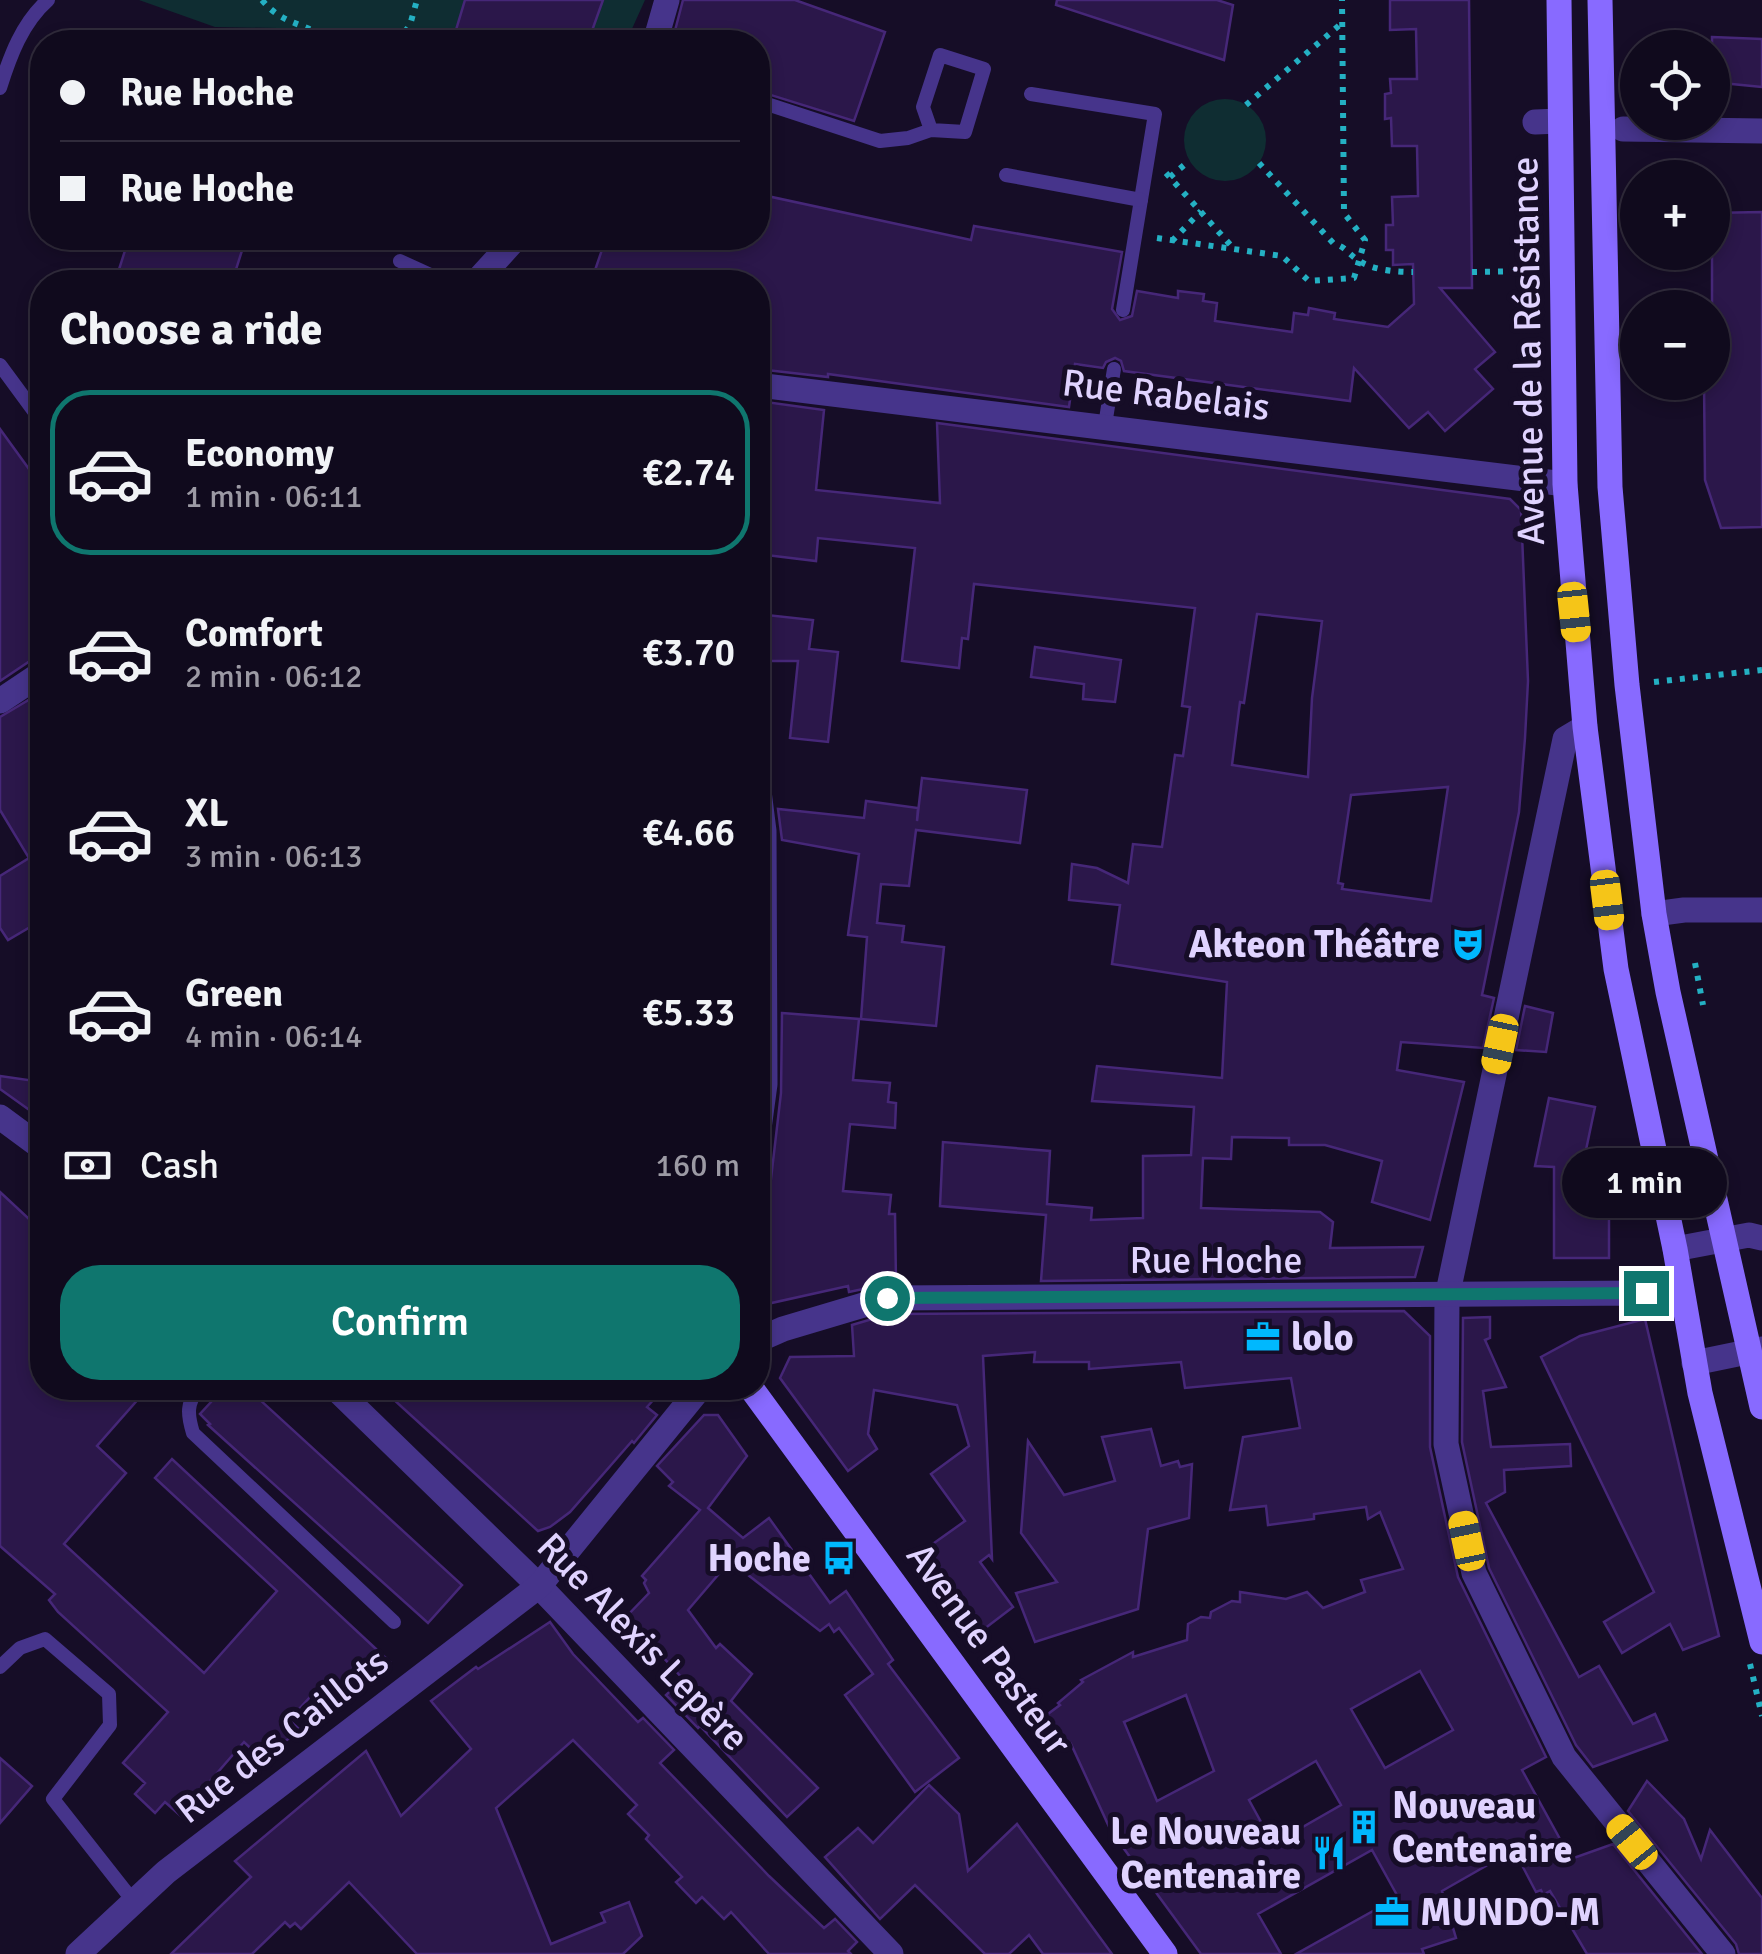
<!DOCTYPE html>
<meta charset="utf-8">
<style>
body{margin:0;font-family:Signika,sans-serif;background:#191326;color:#f1f3f6;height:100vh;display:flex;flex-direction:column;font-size:38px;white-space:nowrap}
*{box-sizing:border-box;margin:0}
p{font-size:32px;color:#9c9aa4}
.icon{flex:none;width:55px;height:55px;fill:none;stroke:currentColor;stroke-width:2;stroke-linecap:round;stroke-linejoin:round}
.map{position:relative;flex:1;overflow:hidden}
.drawer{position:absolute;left:30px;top:270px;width:740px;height:1130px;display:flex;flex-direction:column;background:#100a1d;border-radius:40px;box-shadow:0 5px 15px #0003,0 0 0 2px #302b3b}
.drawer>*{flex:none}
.top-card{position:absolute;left:30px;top:30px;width:740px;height:220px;border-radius:40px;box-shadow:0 5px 15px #0003,0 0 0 2px #302b3b;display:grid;align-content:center;height:220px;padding:0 30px;background:#100a1d}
.controls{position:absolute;left:1620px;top:30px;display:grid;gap:20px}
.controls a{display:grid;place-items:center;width:110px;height:110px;border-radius:50%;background:#100a1d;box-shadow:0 5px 15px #0003,0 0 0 2px #302b3b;font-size:50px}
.end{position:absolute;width:45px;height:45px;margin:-22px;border:12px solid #0f766e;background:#fff;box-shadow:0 0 0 5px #fff}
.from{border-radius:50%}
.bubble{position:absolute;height:70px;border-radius:35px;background:#100a1d;box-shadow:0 5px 15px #0003,0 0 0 2px #302b3b;font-size:32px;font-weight:600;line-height:70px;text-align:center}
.car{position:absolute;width:30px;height:60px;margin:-30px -15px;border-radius:12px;box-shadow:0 0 8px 2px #0007;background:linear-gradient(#f5c518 24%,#345 0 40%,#f5c518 0 76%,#345 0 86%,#f5c518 0)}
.top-card b{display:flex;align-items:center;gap:35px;height:95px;font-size:38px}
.top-card b+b{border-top:2px solid #302b3b}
.top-card i{width:25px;height:25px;background:#f1f3f6}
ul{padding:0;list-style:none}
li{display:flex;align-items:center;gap:30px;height:165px;margin:0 20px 15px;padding:0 10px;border:5px solid transparent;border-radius:40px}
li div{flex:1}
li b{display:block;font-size:38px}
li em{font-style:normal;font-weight:600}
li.selected{border-color:#0f766e}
li>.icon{width:90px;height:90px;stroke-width:1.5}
h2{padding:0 30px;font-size:45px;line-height:120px}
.pay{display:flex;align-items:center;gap:25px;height:110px;padding:0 30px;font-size:38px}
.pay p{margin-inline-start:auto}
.button{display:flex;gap:20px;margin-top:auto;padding:20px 30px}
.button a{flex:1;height:115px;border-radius:40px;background:#0f766e;color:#fff;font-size:40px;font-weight:600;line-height:115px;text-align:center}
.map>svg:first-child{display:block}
.green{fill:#0f2d32}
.building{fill:#2b174a;stroke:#462778;stroke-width:2.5;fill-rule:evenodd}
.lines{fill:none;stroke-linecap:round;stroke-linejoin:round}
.path{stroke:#24b0c3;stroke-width:6;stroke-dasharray:5 8;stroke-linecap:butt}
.lane{stroke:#46348b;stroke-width:14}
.street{stroke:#46348b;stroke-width:25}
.secondary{stroke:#886aff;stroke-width:25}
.route{stroke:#0f766e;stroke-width:12}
.labels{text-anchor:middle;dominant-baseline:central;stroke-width:10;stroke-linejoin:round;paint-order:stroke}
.street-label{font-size:38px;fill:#e0d3ff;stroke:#160d27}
.poi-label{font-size:38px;font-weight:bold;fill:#e0d3ff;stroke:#160d27;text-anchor:end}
</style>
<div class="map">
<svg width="1762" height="1954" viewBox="0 0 1762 1954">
<rect width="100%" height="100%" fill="#160d27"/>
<g class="green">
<path d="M139,0H645L626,42H303L278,28L215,27Z"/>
<circle cx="1225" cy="140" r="41"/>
</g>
<g class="building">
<path d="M465,0H603L588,42H493L456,30Z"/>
<path d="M683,0H795L885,32L854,121L758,91V42H672Z"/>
<path d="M1057,0H1217L1233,5L1224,60L1056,5Z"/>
<path d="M1390,0H1469L1472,288H1440L1495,352L1475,369L1493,389L1445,431L1428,412L1409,428L1354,368L1350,401L1124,371L1121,361L1115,358L1106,362L1103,368L1075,364L1069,407L828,374V377L758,369V282H591L606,238H758V194L971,240L974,226L1122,252L1112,309L1120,320L1132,316L1137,291L1178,298V291L1204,294L1203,301L1217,303L1215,321L1292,332L1294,313L1308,315L1309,308L1335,313L1334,319L1388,327L1414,304L1413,264L1393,265V250H1386V225H1393L1392,197L1418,196L1417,146H1392L1391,118L1385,119V94L1391,93L1390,79H1417L1416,29L1390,30Z"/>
<path d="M1712,37L1762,39V87L1712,82Z"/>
<path d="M1762,212V527L1721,528L1705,480L1704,382H1712V213Z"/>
<path d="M129,238H246L232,282H115Z"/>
<path d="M758,401L824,410L816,490L940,503L937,423L1510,499L1521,510L1528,681L1525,738L1519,812L1482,995L1494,998L1483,1048L1401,1042L1397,1070L1464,1082L1430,1220L1372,1202L1382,1161L1325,1145H1289V1138L1232,1137L1231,1159L1203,1158L1201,1208L1320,1212L1333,1222L1330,1248L1423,1247L1415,1277L1041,1281L1046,1215L940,1206L943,1142L1050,1151L1047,1204L1092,1208L1091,1220L1143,1218V1156L1191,1155L1194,1107L1092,1101L1097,1066L1222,1078L1227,982L1112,964L1120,905L1069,900L1072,864L1097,868L1128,883L1133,844L1162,847L1175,755L1183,756L1190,707L1182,706L1195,608L974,584L968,639L962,638L959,668L902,661L915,548L818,538L816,561L758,554ZM1257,614L1322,621L1312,698L1308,777L1232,765L1240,702L1244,703ZM1448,787L1431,901L1342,889L1343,884L1338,883L1351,795Z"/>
<path d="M0,429L42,487V657L33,659L0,681Z"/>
<path d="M758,614L813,620L809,649L838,652L828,742L790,738L798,661H758Z"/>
<path d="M1035,647L1121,660L1115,702L1083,699L1084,684L1031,677Z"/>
<path d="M42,692V920L8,940L0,928V876L29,858L0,810V717Z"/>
<path d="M922,778L1027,790L1020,843L916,830L909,886L881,884L877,923L904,926L902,942L944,947L936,1026L861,1019L867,937L848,935L859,854L782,840L778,809L864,818L866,801L918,808L917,821Z"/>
<path d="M1525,1006L1553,1013L1546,1052L1516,1050Z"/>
<path d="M782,1013L859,1019L853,1080L890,1083L888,1102L896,1103L895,1128L850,1124L843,1191L891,1195L889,1214H895L896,1282L849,1292L848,1286L758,1306V1247L761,1231L765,1230L781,1093Z"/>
<path d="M0,1076L42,1082V1119L0,1089Z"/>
<path d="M1549,1098L1595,1107L1582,1169L1609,1171V1258H1554V1167L1535,1166Z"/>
<path d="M0,1192L42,1231V1388H148L97,1446L126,1473L64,1544L204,1673L277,1591L155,1478L172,1459L390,1662L341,1699L323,1683L289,1720L300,1730L262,1759L244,1742L211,1780L221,1789L183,1818L165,1802L155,1813L135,1794L145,1783L123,1763L168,1712L58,1612L49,1600L55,1594L0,1546Z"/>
<path d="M1404,1311L1430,1336V1447L1458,1577L1546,1757L1522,1770L1571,1859L1613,1844L1702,1954H1587L1550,1891L1543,1895L1541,1890L1536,1892L1514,1850L1442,1891L1456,1938L1422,1949L1424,1954H1296L1398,1897L1372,1850L1258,1914L1281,1954H1201L1111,1831L1071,1744L1053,1752L1033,1725L1060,1705L1058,1703L1083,1682L1081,1680L1133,1652V1657L1187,1640L1188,1624L1201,1617L1210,1618L1211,1612L1232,1601L1240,1602V1592L1286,1599L1307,1592L1323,1608L1365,1592L1361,1580L1403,1569L1380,1512L1368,1519L1366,1507L1314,1514V1519L1268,1525L1266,1506L1230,1510L1243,1437L1300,1428L1291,1378L1185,1388L1181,1362L1089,1369V1362H1034L1035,1352L983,1356L992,1559L989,1555L980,1562L1013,1607L971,1639L913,1558L965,1521L931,1474L969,1446L957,1405L874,1390L868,1434L877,1449L848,1471L780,1378L790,1357L854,1356L852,1325L889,1314ZM1420,1671L1453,1730L1385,1768L1351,1709ZM1186,1695L1214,1771L1157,1801L1124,1722ZM1316,1761L1341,1805L1273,1844L1249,1800Z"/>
<path d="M1490,1317V1338L1485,1340L1506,1387L1483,1391L1491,1447L1570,1444L1571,1466L1504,1470L1505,1492L1486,1503L1579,1677L1599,1666L1633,1724L1655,1714L1667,1740L1593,1767L1576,1745L1489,1568L1462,1442L1463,1318Z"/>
<path d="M1645,1319L1719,1636L1683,1650L1670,1624L1622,1653L1604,1622L1654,1592L1541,1357L1580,1336Z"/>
<path d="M224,1388H247L462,1585L428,1623L208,1425L210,1424L200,1414Z"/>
<path d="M381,1388H664L647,1407L657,1415L634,1443L632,1441L570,1512L550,1527L538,1531Z"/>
<path d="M704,1415H718L747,1456L708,1508L743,1538L769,1518L830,1603L846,1591L893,1660L888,1664L959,1758L915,1792L845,1695L873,1674L839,1628L834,1632L829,1624L820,1631L730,1561L688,1610L716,1648L720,1644L752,1674L731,1701L818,1788L787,1817L700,1726L698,1728L666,1695L683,1679L626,1617L649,1593L644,1583L646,1580L642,1576L700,1510L669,1486L673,1482L657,1466Z"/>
<path d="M1151,1429L1161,1466L1178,1461L1180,1467L1192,1464L1189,1518L1148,1529L1138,1609L1035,1642L1016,1593L1057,1582L1021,1533L1028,1441L1064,1495L1115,1481L1102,1437Z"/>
<path d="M550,1622L573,1654L638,1722L643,1718L674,1750L660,1763L769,1876L824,1928L835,1919L857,1942L848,1951L851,1954H769L731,1912L724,1919L702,1897L696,1903L676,1882L682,1877L646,1839L649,1835L628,1814L637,1805L573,1740L496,1808L551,1944L605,1922L601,1913L629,1902L642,1936L623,1954H417L349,1882L301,1929L295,1923L290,1927L285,1922L252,1954H171L251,1877L235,1861L366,1751L401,1816L471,1749L431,1701L476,1667L478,1669Z"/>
<path d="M0,1758L32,1786L0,1823Z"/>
<path d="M1647,1781L1684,1819L1701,1859L1710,1830L1762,1898V1954H1739L1736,1944L1628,1811Z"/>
<path d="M929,1785L959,1814L968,1871L1017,1824L1112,1954H1043L1029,1935L1009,1954H985L915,1885L880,1919L825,1857L858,1828L873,1843Z"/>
</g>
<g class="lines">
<g class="path">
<path d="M262,0C284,27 308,22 330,42"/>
<path d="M397,42L410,25L417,0"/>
<path d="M1246,105L1342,23"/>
<path d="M1259,163L1334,244C1344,246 1346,251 1355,258C1370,270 1394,272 1413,272"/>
<path d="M1166,173L1234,249"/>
<path d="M1170,177L1189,161"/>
<path d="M1157,238L1282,256L1309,281L1354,278L1365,240L1344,213L1342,0"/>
<path d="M1172,241L1201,211"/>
<path d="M1472,272L1523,271"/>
<path d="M1526,451L1527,432"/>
<path d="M1654,682L1762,670"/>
<path d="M1695,963L1703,1005"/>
<path d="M1750,1664L1762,1716"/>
</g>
<g class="lane">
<path d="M0,88C10,56 22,23 48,0"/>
<path d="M1031,94L1155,114L1123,310"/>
<path d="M758,101L880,141L908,138L931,130L965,132L984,69L940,55L923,107L931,130"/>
<path d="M1006,175L1141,200"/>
<path d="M400,261L446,282"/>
<path d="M0,365L42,422"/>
<path d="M1105,425L1114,369"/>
<path d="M198,1388C187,1404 187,1413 193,1433L394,1622"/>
<path d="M0,1667L20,1648L45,1639L109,1694L110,1725L53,1799L134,1902"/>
</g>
<g class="street">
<path d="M655,42L667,0"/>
<path d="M1535,122L1560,121"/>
<path d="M1623,129L1762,131"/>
<path d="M476,282L516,238"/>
<path d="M758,385L1565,484"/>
<path d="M0,701L42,673"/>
<path d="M1585,727L1565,739L1447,1297L1446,1444L1474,1573L1564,1757L1723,1954"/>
<path d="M758,783L764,831L765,1084L758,1136"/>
<path d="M1654,914L1684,910H1762"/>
<path d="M0,1117L42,1148"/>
<path d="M1675,1249L1749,1235L1762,1238"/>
<path d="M758,1340L783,1329L887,1298L1646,1293L1682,1296"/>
<path d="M1694,1363L1762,1349"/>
<path d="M335,1388L539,1586L891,1954"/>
<path d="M78,1954L166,1872L539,1586L700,1388"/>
</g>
<g class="secondary">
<path d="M1559,0L1565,484L1585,727L1616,969L1675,1249L1700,1393L1762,1642"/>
<path d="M1600,0L1610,487L1627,685L1654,914L1668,992L1762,1407"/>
<path d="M751,1388L1165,1954"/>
</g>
</g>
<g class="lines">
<path class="route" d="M887,1298L1646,1293"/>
</g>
<defs>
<g id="theatre-bare" transform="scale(2.7)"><path d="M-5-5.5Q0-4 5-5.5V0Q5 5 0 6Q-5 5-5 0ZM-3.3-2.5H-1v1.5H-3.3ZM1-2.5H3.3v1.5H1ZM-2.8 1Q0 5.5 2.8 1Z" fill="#00b8fe" stroke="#160d27" stroke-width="2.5" paint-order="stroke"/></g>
<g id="office-bare" transform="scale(2.7)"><path d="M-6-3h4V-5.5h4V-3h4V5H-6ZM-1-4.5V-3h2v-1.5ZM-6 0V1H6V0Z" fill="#00b8fe" stroke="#160d27" stroke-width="2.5" paint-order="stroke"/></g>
<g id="bus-bare" transform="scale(2.7)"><path d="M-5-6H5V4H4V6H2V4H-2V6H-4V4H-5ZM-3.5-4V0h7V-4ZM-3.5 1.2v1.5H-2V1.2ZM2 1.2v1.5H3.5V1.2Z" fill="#00b8fe" stroke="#160d27" stroke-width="2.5" paint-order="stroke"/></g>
<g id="building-bare" transform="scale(2.7)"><path d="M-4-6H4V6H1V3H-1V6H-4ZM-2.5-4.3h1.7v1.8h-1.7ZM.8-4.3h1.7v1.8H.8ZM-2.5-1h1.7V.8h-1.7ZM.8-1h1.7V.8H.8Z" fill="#00b8fe" stroke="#160d27" stroke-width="2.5" paint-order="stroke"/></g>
<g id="restaurant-bare" transform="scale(2.7)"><path d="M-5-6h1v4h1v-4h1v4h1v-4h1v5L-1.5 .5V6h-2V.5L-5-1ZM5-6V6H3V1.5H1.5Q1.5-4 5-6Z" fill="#00b8fe" stroke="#160d27" stroke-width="2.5" paint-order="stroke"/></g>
</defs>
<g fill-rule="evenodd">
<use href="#theatre-bare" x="1468" y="944"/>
<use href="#office-bare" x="1263" y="1337"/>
<use href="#bus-bare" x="839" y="1558"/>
<use href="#building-bare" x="1364" y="1827"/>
<use href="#restaurant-bare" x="1329" y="1853"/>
<use href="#office-bare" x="1392" y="1912"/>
</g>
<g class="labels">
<g class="street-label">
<text transform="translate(1528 351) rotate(-91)">Avenue de la Résistance</text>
<text transform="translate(1166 395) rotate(7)">Rue Rabelais</text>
<text x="1216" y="1260">Rue Hoche</text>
<text transform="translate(643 1642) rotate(46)">Rue Alexis Lepère</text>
<text transform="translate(989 1649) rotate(54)">Avenue Pasteur</text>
<text transform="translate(282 1736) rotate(-38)">Rue des Caillots</text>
</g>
<g class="poi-label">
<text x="1440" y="944">Akteon Théâtre</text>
<text x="1291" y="1337" text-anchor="start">lolo</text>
<text x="811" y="1558">Hoche</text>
<text x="1392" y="1805" text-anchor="start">Nouveau<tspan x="1392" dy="44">Centenaire</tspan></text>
<text x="1301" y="1831">Le Nouveau<tspan x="1301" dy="44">Centenaire</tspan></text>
<text x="1420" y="1912" text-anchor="start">MUNDO-M</text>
</g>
</g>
</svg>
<div class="controls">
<a><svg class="icon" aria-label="locate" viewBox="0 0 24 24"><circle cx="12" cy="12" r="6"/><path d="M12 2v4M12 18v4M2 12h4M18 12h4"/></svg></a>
<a>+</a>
<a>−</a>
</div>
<i class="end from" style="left:887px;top:1298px"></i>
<i class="end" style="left:1646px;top:1293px"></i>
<div class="bubble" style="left:1562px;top:1148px;width:165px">1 min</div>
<i class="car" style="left:1574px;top:612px;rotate:174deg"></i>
<i class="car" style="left:1607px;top:900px;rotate:173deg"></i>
<i class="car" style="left:1500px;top:1044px;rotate:192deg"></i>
<i class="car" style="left:1467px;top:1541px;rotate:348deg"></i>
<i class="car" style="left:1632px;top:1842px;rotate:321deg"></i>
<div class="top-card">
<b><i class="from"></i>Rue Hoche</b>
<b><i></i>Rue Hoche</b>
</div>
<section class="drawer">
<h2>Choose a ride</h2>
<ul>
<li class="selected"><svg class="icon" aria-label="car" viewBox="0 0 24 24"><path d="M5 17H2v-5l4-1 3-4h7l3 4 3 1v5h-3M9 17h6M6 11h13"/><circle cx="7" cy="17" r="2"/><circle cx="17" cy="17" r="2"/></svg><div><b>Economy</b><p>1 min · 06:11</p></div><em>€2.74</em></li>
<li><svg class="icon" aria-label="car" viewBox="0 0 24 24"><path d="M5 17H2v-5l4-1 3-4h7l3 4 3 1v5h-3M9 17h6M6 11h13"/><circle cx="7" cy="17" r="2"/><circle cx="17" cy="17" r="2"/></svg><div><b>Comfort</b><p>2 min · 06:12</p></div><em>€3.70</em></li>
<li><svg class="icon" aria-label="car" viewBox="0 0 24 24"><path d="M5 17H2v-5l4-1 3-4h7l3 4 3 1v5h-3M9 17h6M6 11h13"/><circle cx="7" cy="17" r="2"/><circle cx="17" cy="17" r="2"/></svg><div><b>XL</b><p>3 min · 06:13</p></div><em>€4.66</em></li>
<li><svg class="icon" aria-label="car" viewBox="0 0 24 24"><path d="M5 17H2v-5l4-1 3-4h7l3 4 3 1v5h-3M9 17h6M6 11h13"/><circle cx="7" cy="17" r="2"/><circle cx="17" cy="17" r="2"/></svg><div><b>Green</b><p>4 min · 06:14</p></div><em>€5.33</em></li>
</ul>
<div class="pay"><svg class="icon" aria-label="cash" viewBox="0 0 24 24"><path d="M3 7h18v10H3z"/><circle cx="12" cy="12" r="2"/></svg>Cash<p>160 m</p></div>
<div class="button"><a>Confirm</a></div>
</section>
</div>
